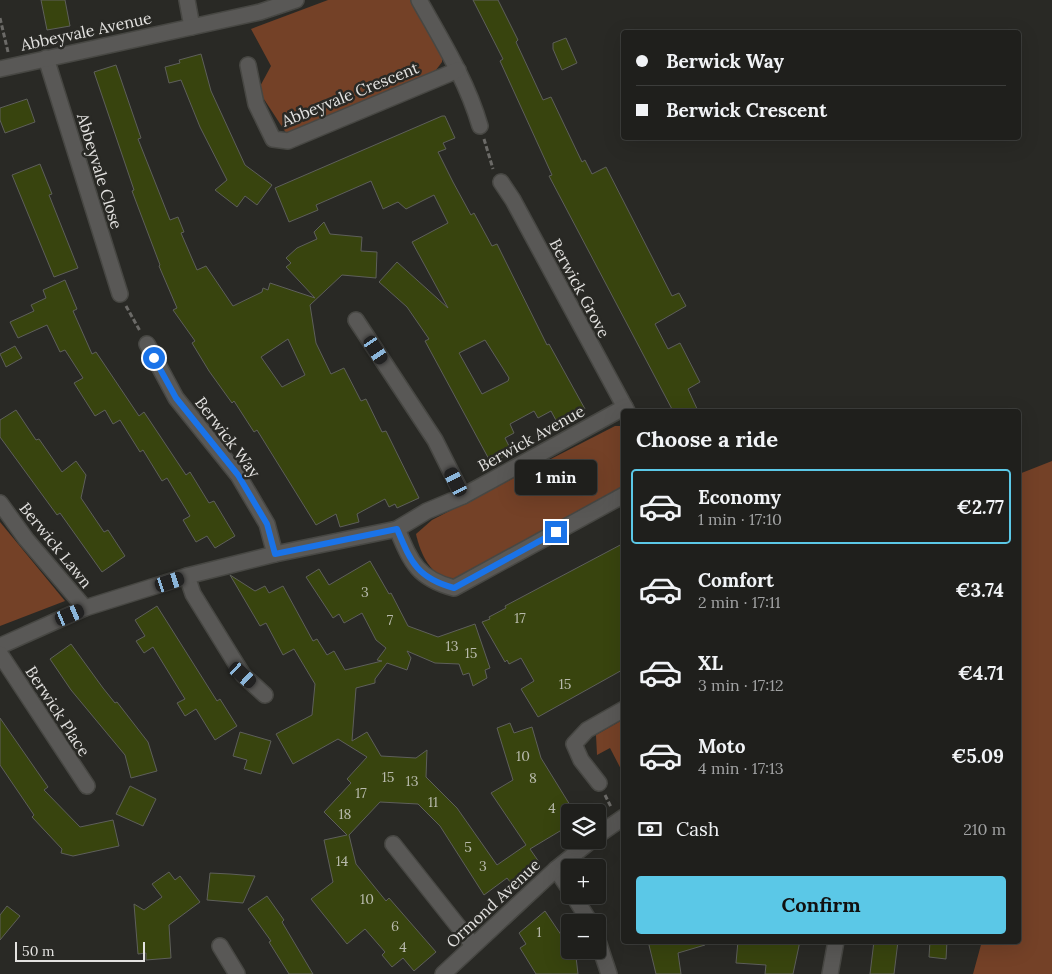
<!DOCTYPE html>
<meta charset="utf-8">
<style>
body{margin:0;font-family:Lora,serif;background:#2c2c29;color:#f1f3f6;height:100vh;display:flex;flex-direction:column;font-size:19px;white-space:nowrap}
*{box-sizing:border-box;margin:0}
p{font-size:16px;color:#a1a2a3}
.icon{flex:none;width:28px;height:28px;fill:none;stroke:currentColor;stroke-width:2;stroke-linecap:round;stroke-linejoin:round}
.map{position:relative;flex:1;overflow:hidden}
.panel{position:absolute;left:621px;top:409px;width:400px;height:535px;display:flex;flex-direction:column;background:#1f1f1c;border-radius:5px;box-shadow:0 5px 20px #0002,0 0 0 1px #3c3d3b}
.panel>*{flex:none}
.top-card{position:absolute;left:621px;top:30px;width:400px;height:110px;border-radius:5px;box-shadow:0 5px 20px #0002,0 0 0 1px #3c3d3b;display:grid;align-content:center;height:110px;padding:0 15px;background:#1f1f1c}
.tools{position:absolute;left:561px;top:804px;display:grid;gap:10px}
.tools a{display:grid;place-items:center;width:45px;height:45px;border-radius:5px;background:#1f1f1c;box-shadow:0 5px 20px #0002,0 0 0 1px #3c3d3b;font-size:25px}
.scale{position:absolute;left:15px;bottom:12px;width:130px;box-sizing:border-box;padding-left:5px;border:2px solid #e3e2e0;border-top:0;font-size:14px;line-height:18px;white-space:nowrap;color:#e3e2e0;-webkit-text-stroke:4px #292925;paint-order:stroke}
.end{position:absolute;width:22px;height:22px;margin:-11px;border:6px solid #1a73e8;background:#fff;box-shadow:0 0 0 2px #fff}
.from{border-radius:50%}
.bubble{position:absolute;height:35px;border-radius:5px;background:#1f1f1c;box-shadow:0 5px 20px #0002,0 0 0 1px #3c3d3b;font-size:16px;font-weight:700;line-height:35px;text-align:center}
.car{position:absolute;width:15px;height:30px;margin:-15px -8px;border-radius:6px;box-shadow:0 0 4px 1px #0007;background:linear-gradient(#222 24%,#8ab4d8 0 40%,#222 0 76%,#8ab4d8 0 86%,#222 0)}
.top-card b{display:flex;align-items:center;gap:18px;height:48px;font-size:19px}
.top-card b+b{border-top:1px solid #3c3d3b}
.top-card i{width:12px;height:12px;background:#f1f3f6}
ul{padding:0;list-style:none}
li{display:flex;align-items:center;gap:15px;height:75px;margin:0 10px 8px;padding:0 5px;border:2px solid transparent;border-radius:5px}
li div{flex:1}
li b{display:block;font-size:19px}
li em{font-style:normal;font-weight:700}
li.selected{border-color:#5bc8e7}
li>.icon{width:45px;height:45px;stroke-width:1.5}
h2{padding:0 15px;font-size:22px;line-height:60px}
.pay{display:flex;align-items:center;gap:12px;height:55px;padding:0 15px;font-size:19px}
.pay p{margin-inline-start:auto}
.button{display:flex;gap:10px;margin-top:auto;padding:10px 15px}
.button a{flex:1;height:58px;border-radius:5px;background:#5bc8e7;color:#111;font-size:20px;font-weight:700;line-height:58px;text-align:center}
.map>svg:first-child{display:block}
.green{fill:#744127}
.building{fill:#38440e;stroke:#5e5f5b;fill-rule:evenodd}
.lines{fill:none;stroke-linecap:round;stroke-linejoin:round}
.minor-casing{stroke:#474743;stroke-width:18}
.path{stroke:#6b6a67;stroke-width:3;stroke-dasharray:5 2.5;stroke-linecap:butt}
.minor{stroke:#595856;stroke-width:15}
.route{stroke:#1a73e8;stroke-width:6}
.labels{text-anchor:middle;dominant-baseline:central;stroke-width:5;stroke-linejoin:round;paint-order:stroke}
.number-label{font-size:14px;fill:#b8baac}
.street-label{font-size:16px;fill:#e3e2e0;stroke:#292925}
</style>
<div class="map">
<svg width="1052" height="974" viewBox="0 0 1052 974">
<rect width="100%" height="100%" fill="#292925"/>
<g class="green">
<path d="M328,0H410L442,54V62L436,70L290,139L258,90L271,66L251,29Z"/>
<path d="M615,426H624V487L463,576C435,586 421,557 416,534L432,520Z"/>
<path d="M1052,461V974H973L982,941H1019V474Z"/>
<path d="M0,522L65,601L0,626Z"/>
<path d="M624,719V775L610,748L597,755L596,735Z"/>
</g>
<g class="building">
<path d="M41,0H65L70,26L47,30Z"/>
<path d="M473,0H498L518,40L516,42L543,100L551,97L582,162L585,160L592,174L606,167L672,296L679,293L686,306L655,324L668,349L680,343L700,382L688,389L698,411H673L549,176L552,175L500,61L503,59Z"/>
<path d="M566,38L577,63L562,70L553,49V43Z"/>
<path d="M201,54L211,91L245,165L272,185L257,205L245,196L237,207L215,190L227,180L200,127L181,80L169,83L165,67L180,63L179,60Z"/>
<path d="M116,65L141,138L138,139L170,220L178,217L184,232L181,233L197,270L206,266L233,306L262,292L263,288L268,290L270,283L315,298L286,267L291,263L286,258L297,248L317,239L314,232L324,222L330,234L362,237L361,251L377,252L376,278L342,275L310,305L316,343L331,374L344,368L361,401L366,399L382,432L386,431L419,498L397,508L395,504L389,507L385,499L357,514L359,522L340,527L336,514L316,525L257,430L254,432L234,401L232,403L209,371L192,343L195,341L173,310L177,308L159,266L160,265L132,191L134,190L94,72ZM288,339L305,375L282,387L261,357Z"/>
<path d="M27,99L35,122L5,133L0,120V108Z"/>
<path d="M442,116H445L455,138L443,143L446,149L438,152L453,182L471,215L474,213L492,246L497,244L547,345L549,344L585,409L558,424L551,411L538,418L534,411L510,424L514,433L505,438L512,452L491,463L425,341L429,339L407,307L379,282L397,262L448,308L412,242L448,223L434,195L406,209L398,202L383,209L371,181L316,205L318,210L289,222L275,188ZM485,340L509,378L508,381L482,394L459,353Z"/>
<path d="M40,164L52,194L49,195L78,268L54,277L12,175Z"/>
<path d="M65,280L77,309L73,311L92,354L96,352L139,416L144,412L186,475L190,472L209,503L214,501L235,536L215,548L207,536L196,542L183,520L190,516L167,478L162,481L143,450L140,452L120,420L113,424L105,410L95,416L74,383L83,378L65,350L60,352L47,325L18,338L10,322L34,311L31,305L46,298L43,290Z"/>
<path d="M15,346L22,358L6,367L0,354Z"/>
<path d="M16,410L36,440L39,439L62,472L76,461L86,475L81,498L104,532L108,530L125,556L102,572L60,513L57,515L0,437V420Z"/>
<path d="M624,543V669L538,717L521,689L534,681L521,658L509,664L507,660L505,662L482,622L490,619L489,617L506,608L505,606Z"/>
<path d="M370,561L389,594L391,593L408,626L438,637L475,624L490,668L485,670L487,678L473,686L469,673L463,675L459,664L435,663L407,651L411,658L407,670L387,663L375,679V683L356,688L352,741L367,732L381,756L416,758L427,750L426,777L457,808L497,865L526,845L491,793L513,780L497,728L510,723L514,733L532,727L541,758L570,805V825L530,849L539,862L511,883L507,878L484,895L440,826L418,804L380,802L349,835L356,864L386,901L389,898L436,952L414,971L403,958L392,967L382,955L385,952L365,929L347,944L311,899L333,882L324,840L347,835L324,812L351,783L347,779L367,757L338,739L293,764L276,734L312,715L315,684L294,649L283,655L266,623L260,626L230,575L255,591L265,586L269,593L283,586L313,641L317,639L327,655L334,651L345,670L382,661L377,660L386,648L376,640L362,613L344,623L339,614L333,618L306,577L319,569L329,585Z"/>
<path d="M157,606L217,701L220,699L237,726L215,740L196,709L185,716L177,703L185,699L153,647L144,653L136,641L145,636L135,620Z"/>
<path d="M71,644L103,688L115,703L117,702L148,742L157,771L131,778L125,755L71,690L50,659Z"/>
<path d="M0,718L48,787L44,790L80,827L113,820L119,846L73,856L61,853L62,849L32,817L34,815L0,765Z"/>
<path d="M240,732L271,741L261,774L244,769L247,760L233,756Z"/>
<path d="M130,786L156,799L143,826L116,814Z"/>
<path d="M169,872L175,880L180,876L200,902L169,925L171,958L146,960V953L138,954L134,904L144,910L162,897L152,884Z"/>
<path d="M210,873L230,874L255,876L243,903L207,900Z"/>
<path d="M267,896L284,920L282,922L313,974H289L269,942L271,941L248,909Z"/>
<path d="M7,906L20,916L0,940V915Z"/>
<path d="M545,911L576,957L578,974H536L520,948L526,944L519,933Z"/>
<path d="M648,941H705V945L678,953L681,974H656Z"/>
<path d="M738,941H800L793,974H765L766,965L736,963Z"/>
<path d="M874,941H898L894,974H870Z"/>
<path d="M930,941H947L946,959L929,957Z"/>
</g>
<g class="lines">
<g class="minor-casing">
<g id="minor">
<path d="M187,0L192,27"/>
<path d="M419,0C442,41 467,81 480,126"/>
<path d="M46,58L120,294"/>
<path d="M248,65L256,104L273,139L288,141L458,70"/>
<path d="M0,69L260,12L296,0"/>
<path d="M501,182L513,200L627,411"/>
<path d="M356,320L435,440L463,496"/>
<path d="M147,344L176,398L238,475L267,524L275,554"/>
<path d="M0,503L26,539L85,608"/>
<path d="M397,529C411,562 417,578 454,588L624,495"/>
<path d="M187,576L193,594L243,675L265,695"/>
<path d="M0,646L85,608L187,576L275,554L397,529L427,511L463,496L625,407"/>
<path d="M0,654L87,786"/>
<path d="M599,783L581,760L574,744L587,730L624,709"/>
<path d="M598,835L624,817"/>
<path d="M393,844L473,945"/>
<path d="M556,869L570,890"/>
<path d="M573,895L590,922"/>
<path d="M598,941L609,974"/>
<path d="M220,946L237,974"/>
<path d="M443,974L556,869L592,840"/>
<path d="M830,974L836,941"/>
</g>
</g>
<g class="path">
<path d="M0,18L8,52"/>
<path d="M484,139L493,169"/>
<path d="M126,306L140,331"/>
<path d="M605,795L611,807"/>
</g>
<use href="#minor" class="minor"/>
</g>
<g class="lines">
<path class="route" d="M154,358L176,398L238,475L267,524L275,554L397,529C411,562 417,578 454,588L556,532"/>
</g>
<g class="labels">
<g class="number-label">
<text x="365" y="592">3</text>
<text x="520" y="618">17</text>
<text x="390" y="620">7</text>
<text x="452" y="646">13</text>
<text x="471" y="653">15</text>
<text x="565" y="684">15</text>
<text x="523" y="756">10</text>
<text x="388" y="777">15</text>
<text x="533" y="778">8</text>
<text x="412" y="781">13</text>
<text x="361" y="793">17</text>
<text x="433" y="802">11</text>
<text x="552" y="808">4</text>
<text x="345" y="814">18</text>
<text x="468" y="847">5</text>
<text x="342" y="861">14</text>
<text x="483" y="866">3</text>
<text x="367" y="899">10</text>
<text x="395" y="926">6</text>
<text x="539" y="932">1</text>
<text x="403" y="947">4</text>
</g>
<g class="street-label">
<text transform="translate(86 31) rotate(-12)">Abbeyvale Avenue</text>
<text transform="translate(350 94) rotate(-22)">Abbeyvale Crescent</text>
<text transform="translate(100 171) rotate(73)">Abbeyvale Close</text>
<text transform="translate(580 288) rotate(62)">Berwick Grove</text>
<text transform="translate(228 437) rotate(53)">Berwick Way</text>
<text transform="translate(531 438) rotate(-29)">Berwick Avenue</text>
<text transform="translate(56 545) rotate(51)">Berwick Lawn</text>
<text transform="translate(58 711) rotate(57)">Berwick Place</text>
<text transform="translate(493 903) rotate(-43)">Ormond Avenue</text>
</g>
</g>
</svg>
<div class="tools">
<a><svg class="icon" aria-label="layers" viewBox="0 0 24 24"><path d="M12 4l9 5-9 5-9-5zM3 14l9 5 9-5"/></svg></a>
<a>+</a>
<a>−</a>
</div>
<div class="scale">50 m</div>
<i class="end from" style="left:154px;top:358px"></i>
<i class="end" style="left:556px;top:532px"></i>
<div class="bubble" style="left:515px;top:460px;width:82px">1 min</div>
<i class="car" style="left:376px;top:350px;rotate:147deg"></i>
<i class="car" style="left:456px;top:482px;rotate:333deg"></i>
<i class="car" style="left:170px;top:582px;rotate:72deg"></i>
<i class="car" style="left:70px;top:615px;rotate:67deg"></i>
<i class="car" style="left:243px;top:675px;rotate:132deg"></i>
<div class="top-card">
<b><i class="from"></i>Berwick Way</b>
<b><i></i>Berwick Crescent</b>
</div>
<section class="panel">
<h2>Choose a ride</h2>
<ul>
<li class="selected"><svg class="icon" aria-label="car" viewBox="0 0 24 24"><path d="M5 17H2v-5l4-1 3-4h7l3 4 3 1v5h-3M9 17h6M6 11h13"/><circle cx="7" cy="17" r="2"/><circle cx="17" cy="17" r="2"/></svg><div><b>Economy</b><p>1 min · 17:10</p></div><em>€2.77</em></li>
<li><svg class="icon" aria-label="car" viewBox="0 0 24 24"><path d="M5 17H2v-5l4-1 3-4h7l3 4 3 1v5h-3M9 17h6M6 11h13"/><circle cx="7" cy="17" r="2"/><circle cx="17" cy="17" r="2"/></svg><div><b>Comfort</b><p>2 min · 17:11</p></div><em>€3.74</em></li>
<li><svg class="icon" aria-label="car" viewBox="0 0 24 24"><path d="M5 17H2v-5l4-1 3-4h7l3 4 3 1v5h-3M9 17h6M6 11h13"/><circle cx="7" cy="17" r="2"/><circle cx="17" cy="17" r="2"/></svg><div><b>XL</b><p>3 min · 17:12</p></div><em>€4.71</em></li>
<li><svg class="icon" aria-label="car" viewBox="0 0 24 24"><path d="M5 17H2v-5l4-1 3-4h7l3 4 3 1v5h-3M9 17h6M6 11h13"/><circle cx="7" cy="17" r="2"/><circle cx="17" cy="17" r="2"/></svg><div><b>Moto</b><p>4 min · 17:13</p></div><em>€5.09</em></li>
</ul>
<div class="pay"><svg class="icon" aria-label="cash" viewBox="0 0 24 24"><path d="M3 7h18v10H3z"/><circle cx="12" cy="12" r="2"/></svg>Cash<p>210 m</p></div>
<div class="button"><a>Confirm</a></div>
</section>
</div>
